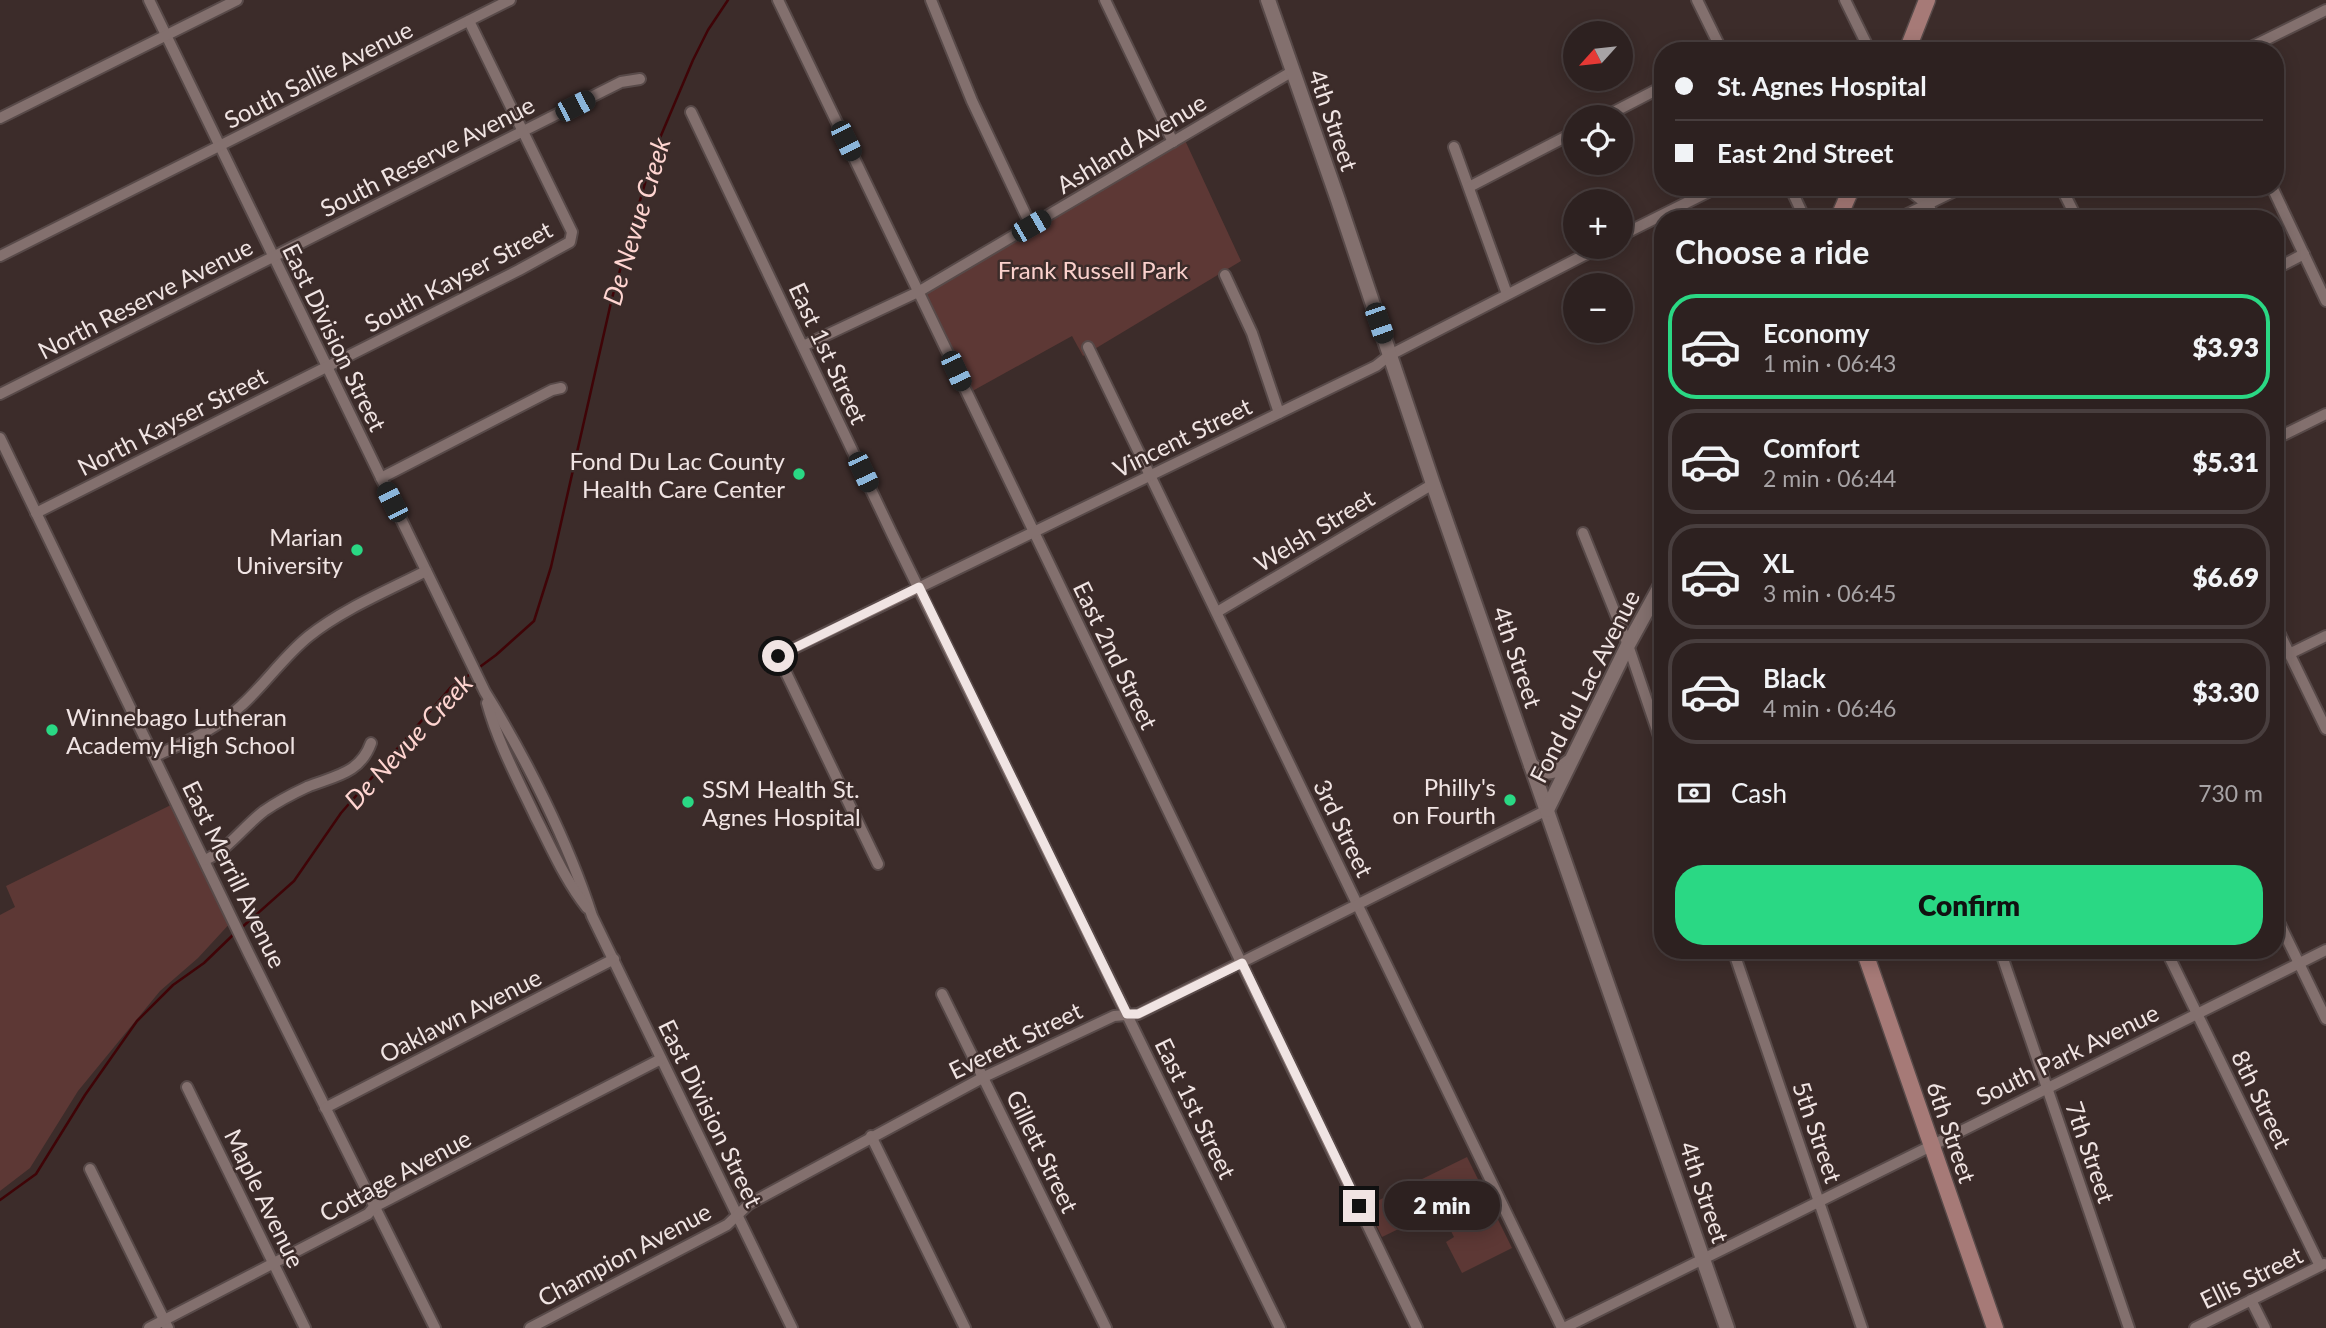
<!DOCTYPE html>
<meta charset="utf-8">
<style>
body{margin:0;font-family:Lato,sans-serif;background:#352929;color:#f1f3f6;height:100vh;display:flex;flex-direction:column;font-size:26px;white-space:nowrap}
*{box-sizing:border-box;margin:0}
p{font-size:23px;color:#a7a3a5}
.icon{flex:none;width:38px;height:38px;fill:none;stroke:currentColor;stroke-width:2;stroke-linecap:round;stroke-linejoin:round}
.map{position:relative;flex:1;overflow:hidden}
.sheet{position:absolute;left:1654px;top:210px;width:630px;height:749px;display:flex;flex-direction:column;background:#2d2120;border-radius:28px;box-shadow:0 4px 18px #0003,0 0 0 2px #483e3e}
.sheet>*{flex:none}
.banner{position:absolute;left:1654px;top:42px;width:630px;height:154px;border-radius:28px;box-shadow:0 4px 18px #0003,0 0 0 2px #483e3e;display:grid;align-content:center;height:154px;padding:0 21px;background:#2d2120}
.needle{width:46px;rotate:243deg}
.fabs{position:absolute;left:1563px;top:21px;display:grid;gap:14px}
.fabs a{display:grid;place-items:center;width:70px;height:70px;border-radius:50%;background:#2d2120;box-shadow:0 4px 18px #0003,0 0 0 2px #483e3e;font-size:35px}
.end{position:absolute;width:32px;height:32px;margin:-16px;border:9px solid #f0e4e3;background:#111;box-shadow:0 0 0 4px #111}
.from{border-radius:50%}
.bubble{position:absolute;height:49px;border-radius:24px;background:#2d2120;box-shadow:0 4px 18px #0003,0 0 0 2px #483e3e;font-size:23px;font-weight:800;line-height:49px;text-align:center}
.car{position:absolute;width:21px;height:42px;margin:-21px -10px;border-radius:9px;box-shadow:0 0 5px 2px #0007;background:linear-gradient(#222 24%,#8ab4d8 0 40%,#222 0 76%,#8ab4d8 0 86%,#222 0)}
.banner b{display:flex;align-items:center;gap:24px;height:66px;font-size:26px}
.banner b+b{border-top:2px solid #483e3e}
.banner i{width:18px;height:18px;background:#f1f3f6}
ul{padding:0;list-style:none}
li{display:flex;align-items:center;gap:21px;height:105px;margin:0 14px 10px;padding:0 7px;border:4px solid #483e3e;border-radius:28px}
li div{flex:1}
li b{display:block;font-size:26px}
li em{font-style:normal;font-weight:800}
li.active{border-color:#2ad884}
li>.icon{width:63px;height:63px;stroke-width:1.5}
h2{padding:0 21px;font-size:32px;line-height:84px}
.pay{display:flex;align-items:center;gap:18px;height:77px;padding:0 21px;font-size:26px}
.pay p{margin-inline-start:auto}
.action{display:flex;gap:14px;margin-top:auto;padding:14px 21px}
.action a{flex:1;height:80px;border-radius:28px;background:#2ad884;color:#111;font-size:28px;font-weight:800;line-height:80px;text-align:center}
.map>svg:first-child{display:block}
.green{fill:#5d3835}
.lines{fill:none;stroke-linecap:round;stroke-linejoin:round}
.stream{stroke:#3f0407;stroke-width:2.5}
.minor-casing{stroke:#584a49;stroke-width:14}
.tertiary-casing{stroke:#584a49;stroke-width:18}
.secondary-casing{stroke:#584a49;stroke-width:19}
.minor{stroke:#83706e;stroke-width:10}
.tertiary{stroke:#83706e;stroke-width:14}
.secondary{stroke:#a67a77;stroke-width:16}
.route{stroke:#f0e4e3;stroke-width:9}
.poi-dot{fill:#2ad884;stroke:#3c2c2a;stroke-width:2.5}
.labels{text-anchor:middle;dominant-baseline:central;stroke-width:5;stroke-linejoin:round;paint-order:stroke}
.street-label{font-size:24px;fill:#f0e4e3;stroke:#3c2c2a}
.park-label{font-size:24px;fill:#fad0cc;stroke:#3c2c2a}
.poi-label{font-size:24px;fill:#f0e4e3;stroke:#3c2c2a;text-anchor:end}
.water-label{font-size:26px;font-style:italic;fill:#ffd5d1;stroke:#3c2c2a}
</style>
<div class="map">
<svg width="2326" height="1328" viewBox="0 0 2326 1328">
<rect width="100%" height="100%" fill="#3c2c2a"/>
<g class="green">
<path d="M1183,136L1241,261L1083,356L1072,336L967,394L918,292Z"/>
<path d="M177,802L233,920L198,958L160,991L78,1091L30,1168L0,1191V915L15,907L6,886Z"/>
<path d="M1467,1157L1512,1248L1462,1273L1446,1242L1454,1237L1440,1209L1382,1237L1367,1206Z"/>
</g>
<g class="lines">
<g class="stream">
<path d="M477,669L496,655L534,621L551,567L612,298L654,152L693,60L708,30L728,0"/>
<path d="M240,929L294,881L341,813L451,687L472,673"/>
<path d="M0,1200L36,1174L85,1095L137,1021L173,985L204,963L235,933"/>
</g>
<g class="minor-casing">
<g id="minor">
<path d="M149,0L485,692C526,758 568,842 592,916L792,1328"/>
<path d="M778,0L1417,1328"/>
<path d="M931,0L972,101L1031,226"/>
<path d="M1105,0L1173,142"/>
<path d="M1697,0L1722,51"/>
<path d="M1845,0L1870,51"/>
<path d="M2243,51L2326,10"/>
<path d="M691,112L893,536L1280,1328"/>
<path d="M1604,117L1662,87"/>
<path d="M0,118L237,0"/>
<path d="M1454,147L1507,294"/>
<path d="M1469,187L1575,132"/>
<path d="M1790,187L1805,219"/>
<path d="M1905,187L1928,205"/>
<path d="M1920,187L1935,219"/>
<path d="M2061,187L2077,219"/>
<path d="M2272,187L2326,301"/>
<path d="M1897,219L1963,187"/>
<path d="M1620,236L1718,187"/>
<path d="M0,256L510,0"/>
<path d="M2275,269L2304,254"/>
<path d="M1225,275L1252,333L1279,413"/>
<path d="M803,346L918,292L1293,71"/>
<path d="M1088,347L1562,1328"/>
<path d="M0,394L621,82L640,79"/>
<path d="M0,438L249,954L435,1328"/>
<path d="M2275,439L2326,414"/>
<path d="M381,478L552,390L561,388"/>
<path d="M36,513L519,270L570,242L572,232L469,21"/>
<path d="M1583,533L1628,645L1662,745"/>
<path d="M1217,612L1433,484"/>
<path d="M2275,624L2326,729"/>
<path d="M2289,654L2326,636"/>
<path d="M487,703C498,743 518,780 536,818C552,849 565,880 587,908"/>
<path d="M155,756C186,742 217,729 242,705C266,683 284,656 309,636C343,609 387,591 426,571"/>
<path d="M205,860C228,850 243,827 264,811C277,802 292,794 307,787C334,776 360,774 371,743"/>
<path d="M878,864L778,656L1376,366L1390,355L1600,247"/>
<path d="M2275,914L2326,1019"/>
<path d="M1733,950L1862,1328"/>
<path d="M2000,950L2129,1328"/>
<path d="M2166,950L2320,1266"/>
<path d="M942,994L1106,1328"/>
<path d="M187,1087L305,1328"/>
<path d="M325,1108L614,959"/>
<path d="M871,1136L965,1328"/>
<path d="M90,1169L168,1328"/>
<path d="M2251,1300L2265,1328"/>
<path d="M149,1328L368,1214L374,1207L661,1059"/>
<path d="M530,1328L727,1225L749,1204L984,1077L1114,1016L1138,1014L1547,810"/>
<path d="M1564,1328L2326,950"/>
<path d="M2195,1328L2324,1264"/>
</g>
</g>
<g class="tertiary-casing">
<g id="tertiary">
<path d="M1268,0L1338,200L1433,484L1727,1328"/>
<path d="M1531,765C1543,776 1558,772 1569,762"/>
<path d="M1547,810L1628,645L1662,583"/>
</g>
</g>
<g class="secondary-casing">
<g id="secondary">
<path d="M1907,51L1927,0"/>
<path d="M1838,219L1852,187"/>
<path d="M1864,950L1995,1328"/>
</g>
</g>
<use href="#minor" class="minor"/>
<use href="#tertiary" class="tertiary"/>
<use href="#secondary" class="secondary"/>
</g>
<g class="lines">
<path class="route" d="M778,656L919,587L1127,1014H1138L1242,963L1359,1206"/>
</g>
<g class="poi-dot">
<circle cx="799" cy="474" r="7"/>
<circle cx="357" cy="550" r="7"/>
<circle cx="52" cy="730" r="7"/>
<circle cx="1510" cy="800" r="7"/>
<circle cx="688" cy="802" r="7"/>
</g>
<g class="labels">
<g class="street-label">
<text transform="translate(318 74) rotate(-27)">South Sallie Avenue</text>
<text transform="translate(1334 120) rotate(71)">4th Street</text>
<text transform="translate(1131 143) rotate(-31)">Ashland Avenue</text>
<text transform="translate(427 156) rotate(-27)">South Reserve Avenue</text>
<text transform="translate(458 276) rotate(-28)">South Kayser Street</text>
<text transform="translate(145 298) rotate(-27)">North Reserve Avenue</text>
<text transform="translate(335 337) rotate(64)">East Division Street</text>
<text transform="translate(829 353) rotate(65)">East 1st Street</text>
<text transform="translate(172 421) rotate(-27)">North Kayser Street</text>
<text transform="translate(1182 437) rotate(-26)">Vincent Street</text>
<text transform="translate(1314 530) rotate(-31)">Welsh Street</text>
<text transform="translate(1116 655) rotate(64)">East 2nd Street</text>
<text transform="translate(1518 657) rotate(71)">4th Street</text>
<text transform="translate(1584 686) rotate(-63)">Fond du Lac Avenue</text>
<text transform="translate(1344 828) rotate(64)">3rd Street</text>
<text transform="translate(235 874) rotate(64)">East Merrill Avenue</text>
<text transform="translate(460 1015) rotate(-27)">Oaklawn Avenue</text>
<text transform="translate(1015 1040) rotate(-26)">Everett Street</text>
<text transform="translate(2067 1054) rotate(-26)">South Park Avenue</text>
<text transform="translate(2262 1099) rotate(64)">8th Street</text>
<text transform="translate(1196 1108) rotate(64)">East 1st Street</text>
<text transform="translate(711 1113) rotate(64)">East Division Street</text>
<text transform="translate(1818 1132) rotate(71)">5th Street</text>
<text transform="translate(1952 1132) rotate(71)">6th Street</text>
<text transform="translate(1043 1151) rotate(64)">Gillett Street</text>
<text transform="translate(2091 1152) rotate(71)">7th Street</text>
<text transform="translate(395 1175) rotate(-28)">Cottage Avenue</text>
<text transform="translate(1705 1192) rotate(71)">4th Street</text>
<text transform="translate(265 1198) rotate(64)">Maple Avenue</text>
<text transform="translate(624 1254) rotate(-28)">Champion Avenue</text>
<text transform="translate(2251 1277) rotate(-26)">Ellis Street</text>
</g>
<g class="park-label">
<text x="1093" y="269">Frank Russell Park</text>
</g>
<g class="poi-label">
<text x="785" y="460">Fond Du Lac County<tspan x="785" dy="28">Health Care Center</tspan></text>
<text x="343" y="536">Marian<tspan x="343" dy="28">University</tspan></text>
<text x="66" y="716" text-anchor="start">Winnebago Lutheran<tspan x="66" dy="28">Academy High School</tspan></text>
<text x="1496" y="786">Philly's<tspan x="1496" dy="28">on Fourth</tspan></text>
<text x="702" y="788" text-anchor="start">SSM Health St.<tspan x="702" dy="28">Agnes Hospital</tspan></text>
</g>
<g class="water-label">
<text transform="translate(636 221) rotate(-73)">De Nevue Creek</text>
<text transform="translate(408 741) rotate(-47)">De Nevue Creek</text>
</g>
</g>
</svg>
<div class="fabs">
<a><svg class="needle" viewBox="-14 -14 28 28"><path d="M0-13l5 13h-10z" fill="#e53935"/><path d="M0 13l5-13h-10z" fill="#a7a3a5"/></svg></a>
<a><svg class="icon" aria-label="locate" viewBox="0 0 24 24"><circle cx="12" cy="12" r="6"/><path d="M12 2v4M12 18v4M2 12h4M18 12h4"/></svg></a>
<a>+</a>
<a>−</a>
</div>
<i class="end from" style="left:778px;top:656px"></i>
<i class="end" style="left:1359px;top:1206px"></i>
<div class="bubble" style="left:1384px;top:1181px;width:116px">2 min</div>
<i class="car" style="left:575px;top:106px;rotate:63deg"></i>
<i class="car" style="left:846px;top:141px;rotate:154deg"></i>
<i class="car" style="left:1031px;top:226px;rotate:60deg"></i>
<i class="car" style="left:1379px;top:323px;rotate:161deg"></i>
<i class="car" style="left:956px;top:371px;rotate:155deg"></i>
<i class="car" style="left:863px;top:472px;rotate:155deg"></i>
<i class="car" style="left:392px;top:502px;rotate:333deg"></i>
<div class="banner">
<b><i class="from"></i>St. Agnes Hospital</b>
<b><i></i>East 2nd Street</b>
</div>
<section class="sheet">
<h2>Choose a ride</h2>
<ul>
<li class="active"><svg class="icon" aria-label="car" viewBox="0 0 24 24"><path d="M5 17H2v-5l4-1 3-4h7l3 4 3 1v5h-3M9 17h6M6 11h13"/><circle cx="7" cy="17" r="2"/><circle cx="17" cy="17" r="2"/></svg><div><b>Economy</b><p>1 min · 06:43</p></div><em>$3.93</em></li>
<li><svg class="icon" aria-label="car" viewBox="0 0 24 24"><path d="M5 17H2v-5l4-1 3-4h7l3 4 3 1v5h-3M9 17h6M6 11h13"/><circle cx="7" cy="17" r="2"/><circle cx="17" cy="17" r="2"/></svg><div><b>Comfort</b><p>2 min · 06:44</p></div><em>$5.31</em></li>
<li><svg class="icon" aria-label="car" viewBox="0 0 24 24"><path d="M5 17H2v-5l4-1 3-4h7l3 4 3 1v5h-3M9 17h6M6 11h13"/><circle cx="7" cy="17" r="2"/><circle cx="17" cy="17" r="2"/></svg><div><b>XL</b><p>3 min · 06:45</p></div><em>$6.69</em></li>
<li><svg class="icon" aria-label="car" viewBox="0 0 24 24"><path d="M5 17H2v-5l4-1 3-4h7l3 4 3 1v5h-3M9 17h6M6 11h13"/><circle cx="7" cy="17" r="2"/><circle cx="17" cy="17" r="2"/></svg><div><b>Black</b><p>4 min · 06:46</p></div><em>$3.30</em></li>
</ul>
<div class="pay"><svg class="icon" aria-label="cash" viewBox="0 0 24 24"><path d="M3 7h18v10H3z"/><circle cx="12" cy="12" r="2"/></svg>Cash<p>730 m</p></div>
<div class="action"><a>Confirm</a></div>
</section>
</div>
